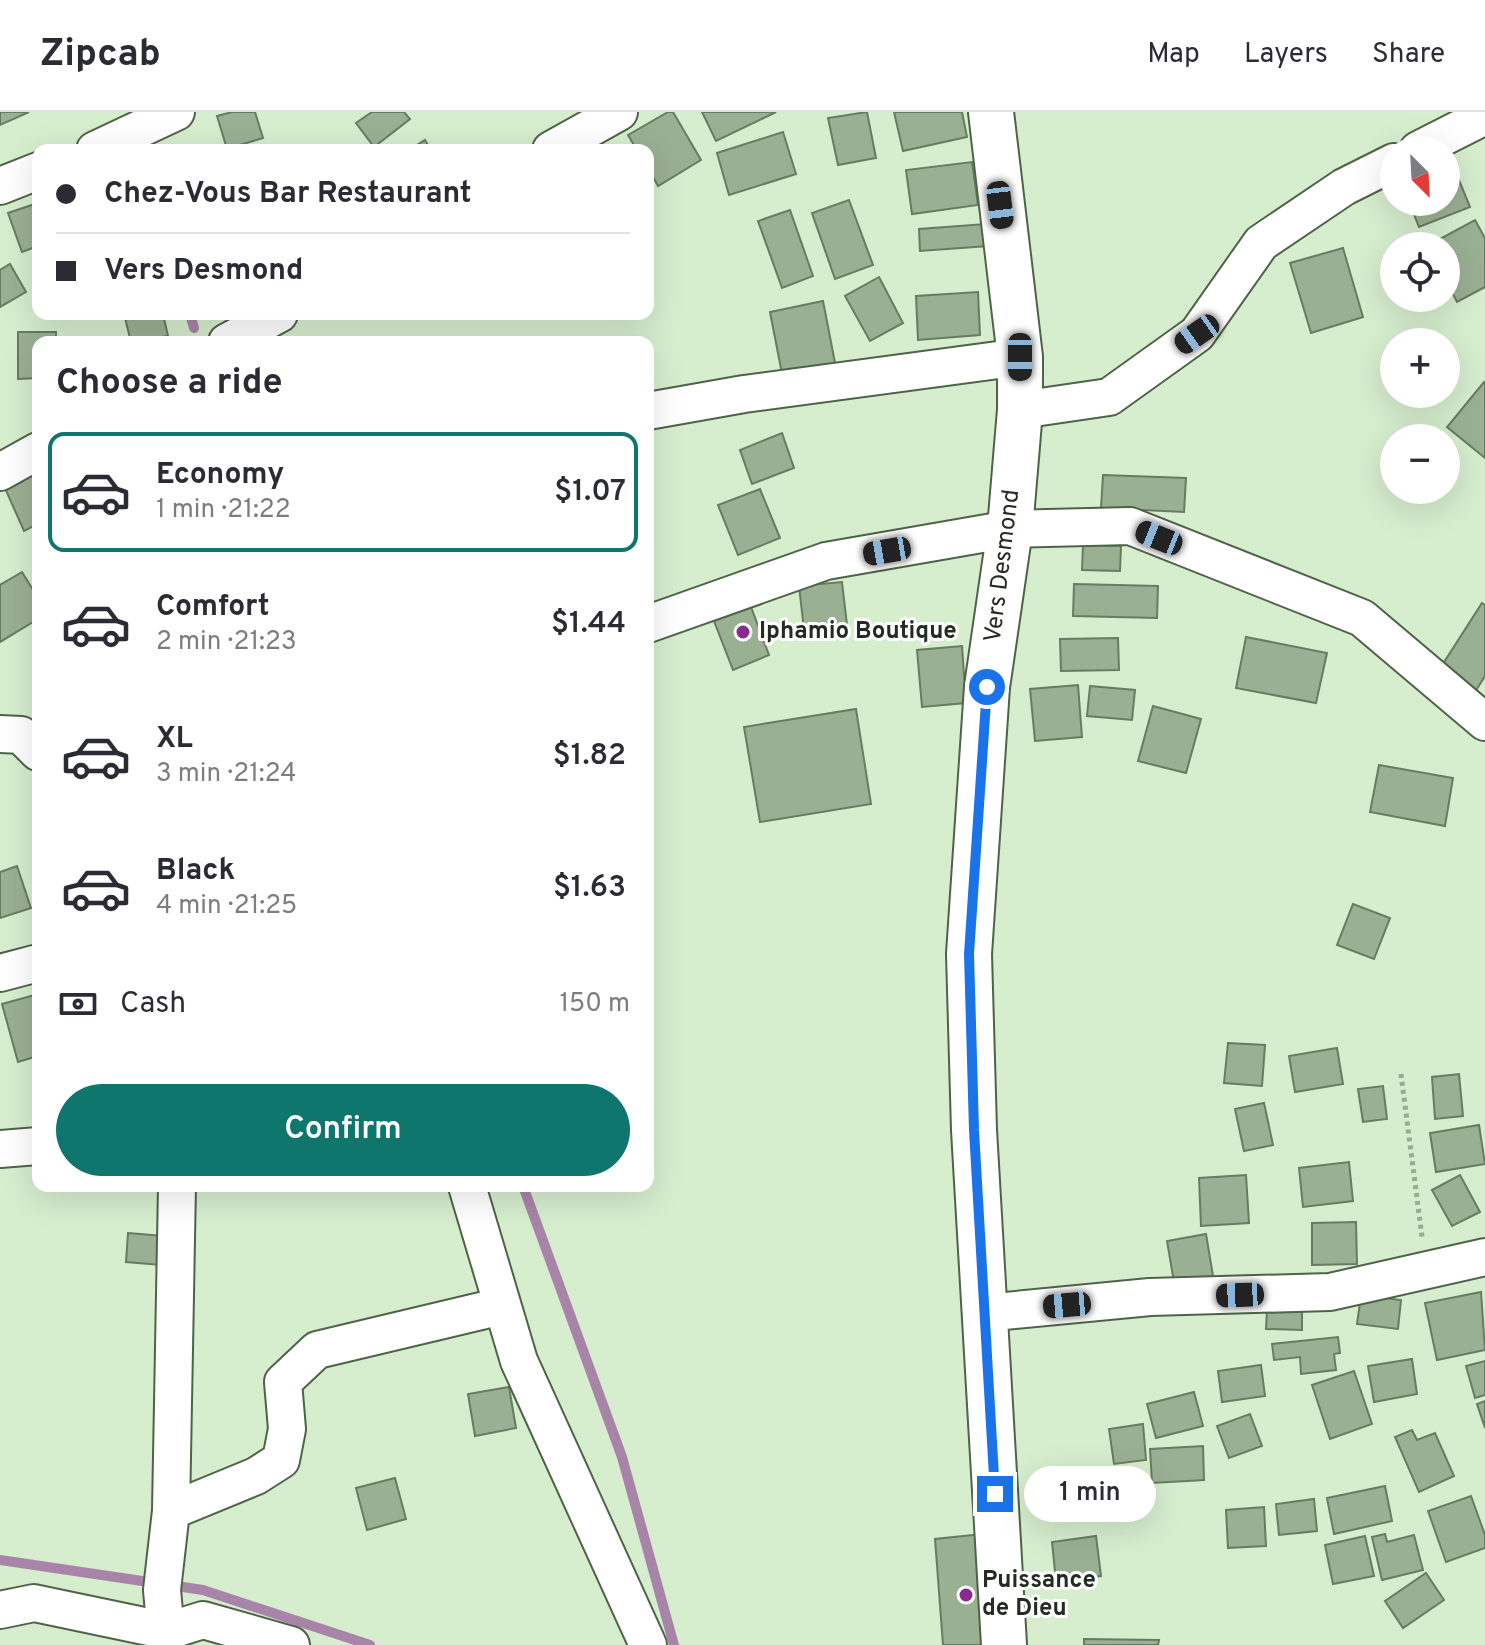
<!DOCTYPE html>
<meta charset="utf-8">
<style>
body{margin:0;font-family:Overpass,sans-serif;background:#f2f2f3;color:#2b2b33;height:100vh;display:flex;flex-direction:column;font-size:30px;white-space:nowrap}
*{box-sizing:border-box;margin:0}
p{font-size:26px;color:#7c7c81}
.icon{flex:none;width:44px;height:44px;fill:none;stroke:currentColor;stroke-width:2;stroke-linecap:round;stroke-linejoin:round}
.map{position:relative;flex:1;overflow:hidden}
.details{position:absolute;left:32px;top:224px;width:622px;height:856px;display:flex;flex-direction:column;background:#fff;border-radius:16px;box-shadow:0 8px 32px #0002}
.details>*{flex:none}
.banner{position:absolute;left:32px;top:32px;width:622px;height:176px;border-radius:16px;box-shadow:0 8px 32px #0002;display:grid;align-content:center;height:176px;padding:0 24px;background:#fff}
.needle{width:52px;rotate:156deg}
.fabs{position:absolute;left:1380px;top:24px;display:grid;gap:16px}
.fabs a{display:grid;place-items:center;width:80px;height:80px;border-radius:50%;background:#fff;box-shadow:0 8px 32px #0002;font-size:40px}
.end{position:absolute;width:36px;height:36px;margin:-18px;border:10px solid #1a73e8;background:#fff;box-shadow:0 0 0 4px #fff}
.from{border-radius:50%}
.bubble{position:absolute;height:56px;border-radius:28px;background:#fff;box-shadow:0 8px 32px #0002;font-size:26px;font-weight:600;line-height:56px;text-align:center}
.car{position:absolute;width:24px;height:48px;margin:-24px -12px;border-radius:10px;box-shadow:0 0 6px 2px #0007;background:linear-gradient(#222 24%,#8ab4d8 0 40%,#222 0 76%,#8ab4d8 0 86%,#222 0)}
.banner b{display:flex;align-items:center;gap:28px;height:76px;font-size:30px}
.banner b+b{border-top:2px solid #e1e1e2}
.banner i{width:20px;height:20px;background:#2b2b33}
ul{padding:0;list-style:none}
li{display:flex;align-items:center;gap:24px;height:120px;margin:0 16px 12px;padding:0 8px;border:4px solid transparent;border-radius:16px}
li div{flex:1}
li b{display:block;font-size:30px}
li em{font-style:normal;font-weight:600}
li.selected{border-color:#0f766e}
li>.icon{width:72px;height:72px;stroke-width:1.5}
h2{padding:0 24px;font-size:36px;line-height:96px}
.pay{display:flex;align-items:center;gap:20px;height:88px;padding:0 24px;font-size:30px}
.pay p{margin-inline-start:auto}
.cta{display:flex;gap:16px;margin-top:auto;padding:16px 24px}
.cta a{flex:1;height:92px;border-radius:48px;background:#0f766e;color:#fff;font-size:32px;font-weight:600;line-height:92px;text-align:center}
header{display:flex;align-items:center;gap:48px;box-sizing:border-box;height:112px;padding:0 40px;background:#fff;border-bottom:2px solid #e1e1e2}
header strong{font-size:38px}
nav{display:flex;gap:44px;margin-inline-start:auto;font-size:28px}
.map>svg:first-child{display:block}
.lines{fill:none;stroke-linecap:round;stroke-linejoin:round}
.stream{stroke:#a984a9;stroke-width:10}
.building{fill:#9ab093;stroke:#677c60;stroke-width:2}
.minor-casing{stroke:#4e6348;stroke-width:40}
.secondary-casing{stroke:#4e6348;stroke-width:48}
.path{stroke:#99ab93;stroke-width:5;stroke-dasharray:4 4;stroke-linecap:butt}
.minor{stroke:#fff;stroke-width:36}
.secondary{stroke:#fff;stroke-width:44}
.route{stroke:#1a73e8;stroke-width:10}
.poi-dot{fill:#8a2991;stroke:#fff;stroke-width:3}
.labels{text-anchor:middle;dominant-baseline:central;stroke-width:6;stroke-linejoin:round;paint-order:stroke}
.street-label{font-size:24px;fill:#232c20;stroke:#fff}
.poi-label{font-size:24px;font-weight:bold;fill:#232c20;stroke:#fff;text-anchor:start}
</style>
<header>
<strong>Zipcab</strong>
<nav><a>Map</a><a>Layers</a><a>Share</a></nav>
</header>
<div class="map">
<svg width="1485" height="1533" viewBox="0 0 1485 1533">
<rect width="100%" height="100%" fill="#d6edce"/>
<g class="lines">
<g class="stream">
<path d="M190,202L194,216"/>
<path d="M523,1074L622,1345L674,1533"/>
<path d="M0,1448L203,1478L370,1533"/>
</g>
</g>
<g class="building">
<path d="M0,0H29L0,13Z"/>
<path d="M232,0H255L263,26L227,37L217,4Z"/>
<path d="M372,0H404L410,7L374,35L356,11Z"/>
<path d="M668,0H673L701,48L658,74L648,56V38H637L628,23Z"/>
<path d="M702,0H776L716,29Z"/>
<path d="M867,0L876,46L838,53L828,6Z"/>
<path d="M894,0H962L967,25L903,39Z"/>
<path d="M783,20L796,62L729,83L717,41Z"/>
<path d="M425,28L431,38H409Z"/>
<path d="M972,50L978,93L912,102L906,58Z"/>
<path d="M1452,51L1470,95L1419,115L1409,90H1446V53Z"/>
<path d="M849,88L873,153L835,167L812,101Z"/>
<path d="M38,91V134L22,140L8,101Z"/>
<path d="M790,98L813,164L782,176L758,109Z"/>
<path d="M1475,108L1485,126V175L1457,190L1446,169V134H1427Z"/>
<path d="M986,112L988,134L920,139L919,117Z"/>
<path d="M1343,136L1363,205L1311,221L1290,151Z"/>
<path d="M10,152L26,180L0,195V158Z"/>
<path d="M879,165L903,211L870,229L845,184Z"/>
<path d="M978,180L980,223L918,228L916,184Z"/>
<path d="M823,189L836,256L783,267L770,200Z"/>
<path d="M124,202H163L168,224L131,230Z"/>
<path d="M18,220H56V230H38V266L18,267Z"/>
<path d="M1484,270L1485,271V346L1447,315Z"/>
<path d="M782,321L794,356L752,372L740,338Z"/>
<path d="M38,359V412L24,419L4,374Z"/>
<path d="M1103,363L1186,366L1184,400L1101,396Z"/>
<path d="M760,377L780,426L738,443L718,393Z"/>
<path d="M1083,433L1121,434L1120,459L1082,458Z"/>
<path d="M22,460L38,486V507L0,530V473Z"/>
<path d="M842,470L847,513L804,518L799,474Z"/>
<path d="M1074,472L1158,474L1157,506L1073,504Z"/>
<path d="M1482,491L1485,493V564L1475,580L1439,558Z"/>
<path d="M751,495L769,543L733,558L714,509Z"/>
<path d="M1246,525L1327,541L1316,591L1236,576Z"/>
<path d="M1118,526L1119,558L1061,559L1060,527Z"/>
<path d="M962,534L966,591L922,595L917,538Z"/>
<path d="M1078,573L1082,625L1035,629L1030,577Z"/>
<path d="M1090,574L1135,578L1132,608L1087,604Z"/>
<path d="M1153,594L1201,607L1186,661L1138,649Z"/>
<path d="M856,597L871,692L760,710L744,615Z"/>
<path d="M1379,653L1453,666L1445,714L1370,700Z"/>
<path d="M17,754L31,796L0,806V760Z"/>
<path d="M1353,792L1390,806L1374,847L1337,833Z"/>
<path d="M38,882V944L18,950L2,892Z"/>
<path d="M1228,931L1265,933L1262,974L1224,971Z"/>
<path d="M1337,936L1343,972L1295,980L1289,944Z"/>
<path d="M1459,962L1463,1004L1435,1007L1432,965Z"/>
<path d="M1383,974L1387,1007L1363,1010L1358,977Z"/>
<path d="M1264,991L1273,1033L1244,1039L1235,997Z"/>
<path d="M1479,1013L1485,1052L1436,1060L1430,1021Z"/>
<path d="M1349,1050L1353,1089L1303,1095L1299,1056Z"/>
<path d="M1246,1063L1249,1111L1201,1114L1199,1066Z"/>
<path d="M1460,1063L1480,1100L1452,1114L1432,1078Z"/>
<path d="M1356,1110L1357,1152L1312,1153V1111Z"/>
<path d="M128,1121L163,1124L161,1153L126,1150Z"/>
<path d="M1206,1122L1213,1164L1174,1170L1167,1129Z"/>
<path d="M1481,1180L1485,1238L1437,1248L1425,1191Z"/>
<path d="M1361,1183L1401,1188L1398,1217L1357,1212Z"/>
<path d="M1267,1197L1302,1198V1218L1266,1217Z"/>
<path d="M1338,1225L1340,1241L1334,1242L1336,1258L1301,1262L1300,1245L1274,1248L1272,1232Z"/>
<path d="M1412,1247L1417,1282L1374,1290L1368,1254Z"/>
<path d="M1485,1249V1283L1475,1286L1466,1254Z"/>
<path d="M1261,1253L1265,1284L1222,1290L1218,1259Z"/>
<path d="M1354,1259L1372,1312L1330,1327L1312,1273Z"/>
<path d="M509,1275L516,1316L475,1324L468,1282Z"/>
<path d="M1194,1280L1203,1314L1156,1326L1147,1292Z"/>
<path d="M1485,1289V1316L1477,1292Z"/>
<path d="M1250,1302L1262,1334L1229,1346L1217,1314Z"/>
<path d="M1143,1312L1146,1348L1114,1352L1109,1317Z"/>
<path d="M1412,1318L1417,1328L1435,1321L1454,1364L1419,1380L1395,1325Z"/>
<path d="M1203,1334L1204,1368L1152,1371L1150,1337Z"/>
<path d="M395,1366L406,1407L367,1418L356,1376Z"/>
<path d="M1385,1374L1392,1409L1334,1422L1327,1386Z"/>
<path d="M1471,1384L1485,1423V1436L1446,1450L1428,1399Z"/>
<path d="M1314,1387L1317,1419L1279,1423L1276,1392Z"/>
<path d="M1264,1395L1266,1434L1228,1436L1226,1398Z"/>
<path d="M982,1422L987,1533H943L935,1427Z"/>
<path d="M1385,1422L1387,1430L1414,1423L1423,1458L1382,1468L1372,1425Z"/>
<path d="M1096,1424L1101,1464L1056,1469L1052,1430Z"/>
<path d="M1365,1424L1374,1464L1333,1472L1325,1433Z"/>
<path d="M1426,1461L1444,1488L1403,1516L1385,1489Z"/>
<path d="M1084,1527L1159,1528L1158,1533H1084Z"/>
</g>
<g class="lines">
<g class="minor-casing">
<g id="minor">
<path d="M95,38L176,0"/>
<path d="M551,38L619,0"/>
<path d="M1418,38L1485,4"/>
<path d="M0,74L38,59"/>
<path d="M227,230L279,202"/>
<path d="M1020,298L1109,285L1197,222L1261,131L1344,75L1394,50"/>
<path d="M648,299L744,282L1020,245"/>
<path d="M0,360L38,339"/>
<path d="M648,512L826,449L1010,417L1130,414L1362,506L1485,610"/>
<path d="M0,622L21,623L38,640"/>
<path d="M0,861L38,851"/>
<path d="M0,1037L38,1034"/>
<path d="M467,1074L519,1249L648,1533"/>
<path d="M984,1201L1150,1185L1330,1180L1485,1145"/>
<path d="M171,1399L177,1074"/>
<path d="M0,1498L34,1491L168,1519L203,1508L291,1533"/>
<path d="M167,1533L162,1478L171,1399L256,1364L281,1348L287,1317L283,1270L317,1238L502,1194"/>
</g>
</g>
<g class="secondary-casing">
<path id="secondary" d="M991,0L1020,245V298L1010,417L987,575L969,842L974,1018L1004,1533"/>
</g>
<path class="path" d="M1401,962L1422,1125"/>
<use href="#minor" class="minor"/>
<use href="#secondary" class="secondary"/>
</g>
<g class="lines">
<path class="route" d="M987,575L969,842L974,1018L995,1382"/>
</g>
<g class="poi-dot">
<circle cx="743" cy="520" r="8"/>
<circle cx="966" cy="1483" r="8"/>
</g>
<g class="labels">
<g class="street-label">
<text transform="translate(1003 454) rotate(-83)">Vers Desmond</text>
</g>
<g class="poi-label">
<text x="759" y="520">Iphamio Boutique</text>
<text x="982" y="1469">Puissance<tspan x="982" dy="28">de Dieu</tspan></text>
</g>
</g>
</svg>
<div class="fabs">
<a><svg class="needle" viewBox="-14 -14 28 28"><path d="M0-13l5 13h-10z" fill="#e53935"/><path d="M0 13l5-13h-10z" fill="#7c7c81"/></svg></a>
<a><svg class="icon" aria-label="locate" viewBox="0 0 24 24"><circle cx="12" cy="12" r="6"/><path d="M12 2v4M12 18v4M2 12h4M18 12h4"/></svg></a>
<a>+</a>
<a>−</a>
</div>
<i class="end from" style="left:987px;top:575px"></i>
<i class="end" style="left:995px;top:1382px"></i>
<div class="bubble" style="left:1024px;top:1354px;width:132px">1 min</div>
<i class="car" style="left:1000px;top:93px;rotate:173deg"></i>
<i class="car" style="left:1197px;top:222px;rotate:235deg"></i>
<i class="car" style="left:1020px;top:245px;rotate:180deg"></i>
<i class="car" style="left:1159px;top:426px;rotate:292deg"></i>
<i class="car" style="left:887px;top:439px;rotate:260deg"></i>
<i class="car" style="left:1240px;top:1183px;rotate:268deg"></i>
<i class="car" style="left:1067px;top:1193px;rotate:265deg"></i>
<div class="banner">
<b><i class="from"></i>Chez-Vous Bar Restaurant</b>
<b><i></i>Vers Desmond</b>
</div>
<section class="details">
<h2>Choose a ride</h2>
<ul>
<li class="selected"><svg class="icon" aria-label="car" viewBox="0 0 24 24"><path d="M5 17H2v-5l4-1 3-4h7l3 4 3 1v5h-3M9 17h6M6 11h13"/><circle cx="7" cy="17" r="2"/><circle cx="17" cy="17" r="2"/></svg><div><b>Economy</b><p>1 min · 21:22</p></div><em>$1.07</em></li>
<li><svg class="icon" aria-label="car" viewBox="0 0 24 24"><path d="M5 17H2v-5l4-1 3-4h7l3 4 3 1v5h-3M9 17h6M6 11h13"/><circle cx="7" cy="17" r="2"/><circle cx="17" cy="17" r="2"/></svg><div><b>Comfort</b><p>2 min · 21:23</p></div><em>$1.44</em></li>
<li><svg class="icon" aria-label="car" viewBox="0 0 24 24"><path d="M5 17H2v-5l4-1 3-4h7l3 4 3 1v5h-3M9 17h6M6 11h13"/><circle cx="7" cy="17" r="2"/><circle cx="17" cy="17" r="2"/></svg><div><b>XL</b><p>3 min · 21:24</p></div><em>$1.82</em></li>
<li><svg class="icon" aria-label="car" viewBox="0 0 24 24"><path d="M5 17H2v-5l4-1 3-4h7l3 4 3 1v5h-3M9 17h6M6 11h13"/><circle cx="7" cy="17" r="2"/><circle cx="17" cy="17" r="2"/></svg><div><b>Black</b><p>4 min · 21:25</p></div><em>$1.63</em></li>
</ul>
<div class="pay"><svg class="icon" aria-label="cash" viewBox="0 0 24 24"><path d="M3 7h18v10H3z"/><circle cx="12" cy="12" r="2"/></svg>Cash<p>150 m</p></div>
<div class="cta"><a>Confirm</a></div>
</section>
</div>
